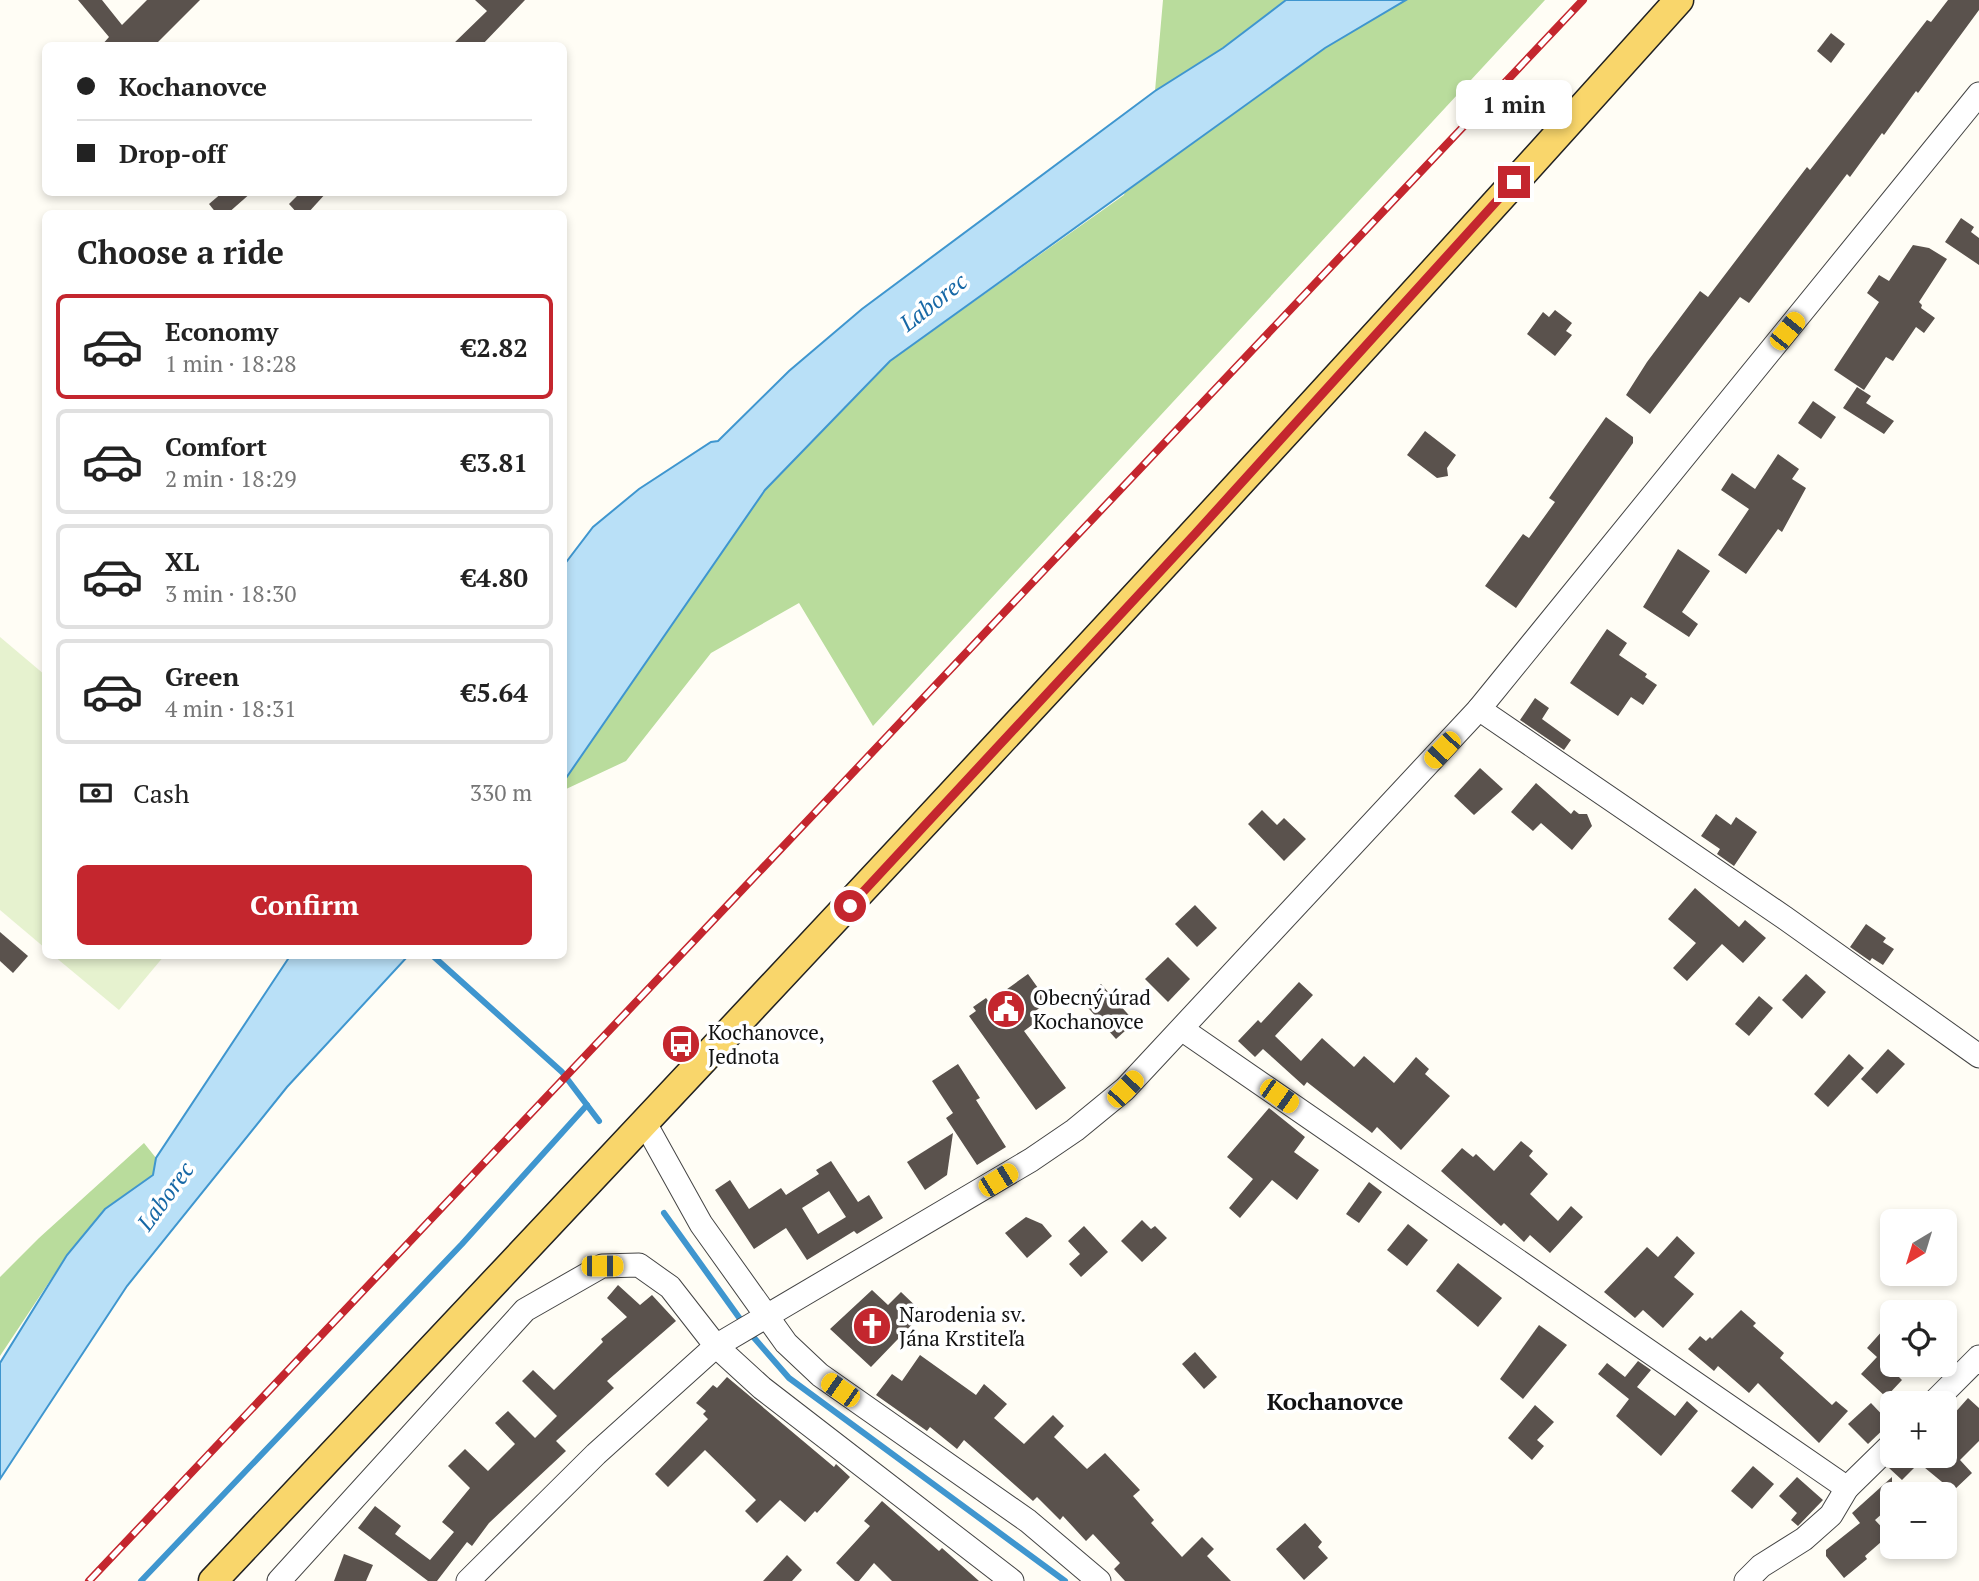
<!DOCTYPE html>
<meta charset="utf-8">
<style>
body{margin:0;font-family:"PT Serif",serif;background:#f2f2f2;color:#222;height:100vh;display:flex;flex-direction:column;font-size:26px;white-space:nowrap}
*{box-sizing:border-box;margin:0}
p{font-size:23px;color:#767676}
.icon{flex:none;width:38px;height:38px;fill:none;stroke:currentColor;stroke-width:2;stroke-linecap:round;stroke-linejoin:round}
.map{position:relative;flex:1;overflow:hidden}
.details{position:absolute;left:42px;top:210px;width:525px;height:749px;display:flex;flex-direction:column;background:#fff;border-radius:10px;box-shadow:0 4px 10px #0003}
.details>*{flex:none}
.banner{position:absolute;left:42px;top:42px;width:525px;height:154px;border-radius:10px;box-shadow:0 4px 10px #0003;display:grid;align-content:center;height:154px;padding:0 35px;background:#fff}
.needle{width:46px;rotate:218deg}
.buttons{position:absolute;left:1880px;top:1209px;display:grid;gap:14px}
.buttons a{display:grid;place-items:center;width:77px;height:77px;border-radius:10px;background:#fff;box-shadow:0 4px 10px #0003;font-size:35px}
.end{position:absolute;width:32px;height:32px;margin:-16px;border:9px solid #c4262e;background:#fff;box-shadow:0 0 0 4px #fff}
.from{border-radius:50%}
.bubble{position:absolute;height:49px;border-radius:10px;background:#fff;box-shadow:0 4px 10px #0003;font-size:23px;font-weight:600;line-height:49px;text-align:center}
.car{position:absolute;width:21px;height:42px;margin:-21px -10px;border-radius:9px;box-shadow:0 0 5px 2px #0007;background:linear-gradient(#f5c518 24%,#345 0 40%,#f5c518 0 76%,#345 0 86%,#f5c518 0)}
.banner b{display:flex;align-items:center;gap:24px;height:66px;font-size:26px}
.banner b+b{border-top:2px solid #e0e0e0}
.banner i{width:18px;height:18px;background:#222}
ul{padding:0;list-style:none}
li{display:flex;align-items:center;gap:21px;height:105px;margin:0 14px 10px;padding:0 21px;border:4px solid #e0e0e0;border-radius:10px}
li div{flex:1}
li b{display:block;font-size:26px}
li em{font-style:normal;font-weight:600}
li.on{border-color:#c4262e}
li>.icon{width:63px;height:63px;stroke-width:1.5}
h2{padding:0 35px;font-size:32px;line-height:84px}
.pay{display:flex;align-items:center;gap:18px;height:77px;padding:0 35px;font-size:26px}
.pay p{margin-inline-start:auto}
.button{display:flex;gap:14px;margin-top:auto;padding:14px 35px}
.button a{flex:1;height:80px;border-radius:10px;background:#c4262e;color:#fff;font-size:28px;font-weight:600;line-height:80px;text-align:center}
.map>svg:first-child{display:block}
.forest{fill:#b9dc9c}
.pitch{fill:#e6f2cf}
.water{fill:#b9e0f7;stroke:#3f96cf;stroke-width:2}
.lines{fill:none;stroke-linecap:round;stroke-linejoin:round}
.stream{stroke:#3f96cf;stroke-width:6}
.building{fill:#5a524d;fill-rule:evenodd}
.minor-casing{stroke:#444;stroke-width:25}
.major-casing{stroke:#222;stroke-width:31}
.minor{stroke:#fff;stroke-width:23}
.major{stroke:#f9d66b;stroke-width:28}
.rail-casing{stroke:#c4262e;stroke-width:8}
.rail{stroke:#fff;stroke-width:5;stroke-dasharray:16;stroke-linecap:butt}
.route{stroke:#c4262e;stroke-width:9}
.labels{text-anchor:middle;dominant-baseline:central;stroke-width:7;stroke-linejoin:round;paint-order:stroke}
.poi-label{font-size:21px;fill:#111;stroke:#fff;text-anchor:start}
.water-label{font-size:23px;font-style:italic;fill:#1768a6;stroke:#fff}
.quarter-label{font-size:24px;font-weight:bold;fill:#111;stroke:#fff}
</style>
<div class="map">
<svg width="1979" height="1581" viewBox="0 0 1979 1581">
<rect width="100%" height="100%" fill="#fffdf5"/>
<g class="forest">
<path d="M1163,0H1545L873,726L799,603L711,653L626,761L564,790V781L765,490L820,431L890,361L1124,195L1155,91Z"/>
<path d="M144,1143L156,1158L153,1175L105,1209L67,1255L0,1356V1277L39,1238Z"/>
</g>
<g class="pitch">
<path d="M0,637L45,675V948L0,910Z"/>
<path d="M54,956H164L119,1010Z"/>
</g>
<g class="water">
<path d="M1286,0H1406L1325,48L890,361L765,490L564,781V565L593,527L639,489L711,442L718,441L789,371L862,309L1155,91L1223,48Z"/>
<path d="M290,956H408L287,1087L127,1286L0,1479V1363L67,1255L105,1209L153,1175L156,1158Z"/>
</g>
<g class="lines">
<g class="stream">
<path d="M433,956L562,1072L599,1121"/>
<path d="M664,1213L743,1323"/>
<path d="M749,1332L789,1378L1065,1581"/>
<path d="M141,1581L462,1244L587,1105"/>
</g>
</g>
<g class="building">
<path d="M78,0H102L122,25L147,0H200L154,46H101L109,37Z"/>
<path d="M475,0H525L481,46H451L487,11Z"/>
<path d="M1948,0H1979V10L1918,93L1916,91L1884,135L1882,133L1850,177L1847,174L1749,303L1740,297L1650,414L1626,395L1647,362L1700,291L1708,297L1807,167L1810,170L1927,20L1931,22Z"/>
<path d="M1831,33L1845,44L1831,63L1817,51Z"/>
<path d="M223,192H252L227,214H217L209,204Z"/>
<path d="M301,192H327L307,214H298L289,204Z"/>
<path d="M1961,218L1974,227L1971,232L1979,238V265L1945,242Z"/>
<path d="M1913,245L1929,248L1947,259L1919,302L1922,305L1921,308L1935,318L1924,333L1916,327L1893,361L1886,357L1864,390L1834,370L1879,302L1867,293L1879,275L1889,281Z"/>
<path d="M1555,310L1572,323L1566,331L1572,335L1555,356L1527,334L1543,312L1549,317Z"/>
<path d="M1857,387L1871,396L1866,403L1894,421L1884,434L1843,408Z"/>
<path d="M1813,401L1836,417L1821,439L1798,423Z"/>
<path d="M1606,417L1633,437V443L1516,608L1485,586L1523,534L1529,538L1555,502L1549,498Z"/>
<path d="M1425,431L1456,455L1447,468L1448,476L1437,478L1407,455Z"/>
<path d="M1778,454L1799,469L1792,479L1806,488L1782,532L1778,529L1746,574L1718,555L1749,509L1721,490L1732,473L1755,489Z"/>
<path d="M1678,549L1710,571L1682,612L1698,624L1689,637L1643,607Z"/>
<path d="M1607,629L1627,643L1619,655L1647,674L1645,677L1657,685L1643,705L1631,697L1618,716L1570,683Z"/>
<path d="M1535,698L1549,708L1542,719L1571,740L1564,750L1520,720Z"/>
<path d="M1480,768L1503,789L1474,815L1454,796Z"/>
<path d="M1536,783L1571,814L1574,810L1579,814H1587L1592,826L1572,850L1541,823L1533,831L1511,812Z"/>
<path d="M1262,810L1277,825L1284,818L1306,839L1284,861L1248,824Z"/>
<path d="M1716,814L1731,825L1736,817L1757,832L1734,866L1717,854L1720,849L1701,836Z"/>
<path d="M1695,888L1739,927L1745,920L1766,938L1743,963L1722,944L1687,981L1673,968L1696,943L1668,919Z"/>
<path d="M1195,905L1217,928L1197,947L1175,924Z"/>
<path d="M1866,924L1886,938L1883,942L1894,949L1883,965L1872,958L1870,961L1850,947Z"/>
<path d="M0,932L28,956L13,973L0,961Z"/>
<path d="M1168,957L1190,979L1168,1002L1145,979Z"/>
<path d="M1028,974L1048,1002L1031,1014L1036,1022L1024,1031L1066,1088L1036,1110L969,1016L976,1011L973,1007L986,998L989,1002Z"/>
<path d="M1806,974L1826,992L1802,1019L1782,1000Z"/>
<path d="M1299,982L1313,995L1275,1036L1301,1061L1322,1038L1354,1067L1364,1056L1394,1083L1416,1057L1429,1069L1425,1074L1450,1096L1401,1150L1377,1127L1372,1133L1307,1082L1304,1086L1263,1049L1255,1057L1238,1041L1258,1020L1261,1023Z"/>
<path d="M1101,984L1135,1022L1116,1039L1082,1001Z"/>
<path d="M1759,996L1773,1008L1749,1036L1735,1024Z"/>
<path d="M1888,1049L1905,1064L1877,1094L1861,1079Z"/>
<path d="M1849,1054L1864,1068L1828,1107L1814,1094Z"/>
<path d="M958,1064L980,1098L976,1100L1006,1147L977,1165L946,1118L953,1113L932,1081Z"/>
<path d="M1269,1108L1305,1137L1294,1152L1319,1170L1297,1200L1272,1180L1240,1218L1229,1208L1253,1179L1227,1157Z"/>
<path d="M953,1133L947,1175L925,1190L907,1162Z"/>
<path d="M1521,1141L1533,1151L1529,1156L1548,1174L1530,1194L1558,1221L1571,1206L1583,1217L1550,1253L1530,1235L1524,1242L1504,1223L1501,1226L1441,1171L1462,1148L1473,1157L1476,1154L1494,1171Z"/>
<path d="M831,1161L858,1202L869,1195L883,1218L857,1234L854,1231L807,1260L786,1228L754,1249L715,1190L730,1180L749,1209L781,1188L786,1195L819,1174L816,1170ZM829,1191L846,1217L818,1234L802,1208Z"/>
<path d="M1369,1182L1382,1192L1359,1223L1346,1214Z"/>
<path d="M1026,1217L1042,1224L1052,1236L1027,1258L1005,1233Z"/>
<path d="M1142,1220L1151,1229L1155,1226L1167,1238L1142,1262L1121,1241Z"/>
<path d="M1408,1224L1428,1240L1407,1266L1387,1250Z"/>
<path d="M1084,1226L1108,1252L1081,1277L1069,1264L1080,1254L1068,1241Z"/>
<path d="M1677,1236L1695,1253L1674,1277L1694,1294L1663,1328L1643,1310L1635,1318L1604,1292L1647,1247L1658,1257Z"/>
<path d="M1458,1263L1502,1298L1478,1327L1436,1291Z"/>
<path d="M618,1285L640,1305L652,1295L676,1321L607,1381L614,1388L556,1441L566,1451L489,1523L472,1546L467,1542L437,1581H428L358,1528L375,1506L401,1526L395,1534L430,1560L454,1532L442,1522L470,1488L448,1466L465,1449L488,1471L515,1444L495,1423L508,1411L535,1438L557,1416L522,1381L533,1370L554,1390L603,1342L601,1339L627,1317L607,1298Z"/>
<path d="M872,1290L888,1305L901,1292L923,1313L871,1367L830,1329Z"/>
<path d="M1741,1310L1756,1323L1753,1326L1784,1353L1780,1358L1832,1405L1836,1401L1848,1411L1819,1443L1758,1383L1749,1393L1718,1366L1714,1371L1688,1349L1700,1336L1706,1341L1710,1337L1712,1339Z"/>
<path d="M1892,1320V1370L1902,1380L1886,1397L1861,1374L1877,1357L1867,1348Z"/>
<path d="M1539,1325L1567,1345L1523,1399L1500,1379Z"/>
<path d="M1195,1352L1217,1377L1204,1389L1182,1364Z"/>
<path d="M920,1355L976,1395L984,1384L1007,1404L994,1418L1024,1444L1053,1415L1064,1426L1054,1437L1087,1469L1105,1453L1140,1490L1133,1496L1154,1520L1151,1523L1182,1557L1202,1537L1214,1549L1207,1556L1231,1581H1125L1114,1569L1120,1563L1093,1534L1086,1541L1063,1516L1060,1520L1037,1497L1033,1501L964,1440L957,1449L930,1427L927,1431L876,1395L892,1374L902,1381Z"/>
<path d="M1638,1361L1651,1370L1637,1387L1675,1416L1687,1401L1698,1411L1661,1456L1616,1416L1629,1399L1598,1374L1607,1363L1625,1377Z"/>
<path d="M727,1377L834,1467L836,1464L850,1477L817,1513L815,1511L805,1522L780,1500L757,1523L745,1511L756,1500L705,1450L668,1487L655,1474L708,1419L703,1414L706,1411L696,1403L713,1385L717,1388Z"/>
<path d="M1968,1398L1979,1408V1441L1960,1460L1972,1473L1953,1491L1919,1463L1902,1480L1889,1468L1901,1456H1944V1425Z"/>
<path d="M1871,1403L1890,1423L1868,1444L1848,1424Z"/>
<path d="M1535,1405L1554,1422L1537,1440L1544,1446L1532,1460L1508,1438Z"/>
<path d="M1753,1466L1774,1484L1752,1509L1731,1491Z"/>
<path d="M1797,1477L1823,1500L1798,1526L1791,1520L1797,1513L1779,1496Z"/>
<path d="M1892,1477V1505L1875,1520L1889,1535L1865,1556L1867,1559L1844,1578L1826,1556V1550L1860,1523L1852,1513Z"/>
<path d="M882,1501L939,1551L942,1548L979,1581H892L874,1563L859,1581H855L836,1563L870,1526L864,1521Z"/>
<path d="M1305,1523L1322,1542L1318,1547L1328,1558L1304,1580L1276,1549Z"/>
<path d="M344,1554L373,1565L366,1581H334Z"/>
<path d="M787,1555L802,1570L792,1581H763Z"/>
</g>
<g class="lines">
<g class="minor-casing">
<g id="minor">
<path d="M1479,709L1785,918L1979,1056"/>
<path d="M1183,1030L1847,1488"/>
<path d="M646,1125L701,1224L786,1343L820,1375L1028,1521L1099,1581"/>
<path d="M1932,1404L1979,1357"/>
<path d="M279,1581L525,1310L602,1266L639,1265L670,1287L716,1346L762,1388L1012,1581"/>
<path d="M468,1581L596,1454L716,1346L1031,1160L1075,1130L1125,1089L1479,709L1979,94"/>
<path d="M1746,1581L1761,1566L1804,1539L1831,1515L1847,1488L1892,1444"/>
</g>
</g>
<g class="major-casing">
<path id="major" d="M213,1581C706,1058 1199,535 1679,0"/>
</g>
<use href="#minor" class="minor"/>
<use href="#major" class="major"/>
<g class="rail-casing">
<path id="rail" d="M89,1581L1583,0"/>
</g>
<use href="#rail" class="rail"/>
</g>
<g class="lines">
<path class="route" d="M850,906L1195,534L1514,182"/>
</g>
<defs>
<g id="civic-disc" transform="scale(2.0125)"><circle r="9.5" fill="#c4262e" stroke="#fff"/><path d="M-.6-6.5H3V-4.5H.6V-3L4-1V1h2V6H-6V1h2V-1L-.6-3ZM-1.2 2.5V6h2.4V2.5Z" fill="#fff"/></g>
<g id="bus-disc" transform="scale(2.0125)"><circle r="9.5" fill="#c4262e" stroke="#fff"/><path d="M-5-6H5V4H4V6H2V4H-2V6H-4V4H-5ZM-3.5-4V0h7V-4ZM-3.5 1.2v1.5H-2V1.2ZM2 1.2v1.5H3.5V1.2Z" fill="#fff"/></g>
<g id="church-disc" transform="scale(2.0125)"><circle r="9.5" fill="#c4262e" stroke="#fff"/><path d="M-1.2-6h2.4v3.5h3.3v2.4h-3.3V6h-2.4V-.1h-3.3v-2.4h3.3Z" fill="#fff"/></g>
</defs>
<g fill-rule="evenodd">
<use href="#civic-disc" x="1006" y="1009"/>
<use href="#bus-disc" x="681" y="1044"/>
<use href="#church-disc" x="872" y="1326"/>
</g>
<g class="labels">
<g class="poi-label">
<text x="1033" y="997">Obecný úrad<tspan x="1033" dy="24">Kochanovce</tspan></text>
<text x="708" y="1032">Kochanovce,<tspan x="708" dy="24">Jednota</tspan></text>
<text x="899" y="1314">Narodenia sv.<tspan x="899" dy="24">Jána Krstiteľa</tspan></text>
</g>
<g class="water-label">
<text transform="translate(933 302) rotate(-38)">Laborec</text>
<text transform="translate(165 1196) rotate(-54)">Laborec</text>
</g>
<g class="quarter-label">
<text x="1335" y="1401">Kochanovce</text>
</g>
</g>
</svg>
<div class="buttons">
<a><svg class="needle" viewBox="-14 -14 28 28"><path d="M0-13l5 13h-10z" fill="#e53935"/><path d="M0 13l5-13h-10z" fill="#767676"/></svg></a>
<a><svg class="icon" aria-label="locate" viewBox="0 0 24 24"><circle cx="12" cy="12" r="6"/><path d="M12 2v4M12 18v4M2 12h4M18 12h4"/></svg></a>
<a>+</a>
<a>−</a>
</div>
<i class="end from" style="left:850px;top:906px"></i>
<i class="end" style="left:1514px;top:182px"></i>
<div class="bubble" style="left:1456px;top:80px;width:116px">1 min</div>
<i class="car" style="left:1787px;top:331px;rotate:39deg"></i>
<i class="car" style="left:1442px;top:750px;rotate:223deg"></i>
<i class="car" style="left:1125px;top:1089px;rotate:44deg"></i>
<i class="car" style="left:1279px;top:1096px;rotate:125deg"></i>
<i class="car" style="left:998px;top:1180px;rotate:58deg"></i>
<i class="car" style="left:602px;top:1266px;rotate:90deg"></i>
<i class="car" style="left:840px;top:1390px;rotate:305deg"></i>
<div class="banner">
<b><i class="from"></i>Kochanovce</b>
<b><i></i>Drop-off</b>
</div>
<section class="details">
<h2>Choose a ride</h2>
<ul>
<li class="on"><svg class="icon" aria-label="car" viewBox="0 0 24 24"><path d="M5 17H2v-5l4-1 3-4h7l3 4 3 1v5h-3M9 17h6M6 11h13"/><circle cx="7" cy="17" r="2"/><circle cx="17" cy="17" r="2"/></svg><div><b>Economy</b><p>1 min · 18:28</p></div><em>€2.82</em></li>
<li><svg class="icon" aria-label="car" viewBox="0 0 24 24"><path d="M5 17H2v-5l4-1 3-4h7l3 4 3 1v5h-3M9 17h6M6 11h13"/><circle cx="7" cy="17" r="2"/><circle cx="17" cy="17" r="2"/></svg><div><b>Comfort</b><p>2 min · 18:29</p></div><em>€3.81</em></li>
<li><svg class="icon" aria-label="car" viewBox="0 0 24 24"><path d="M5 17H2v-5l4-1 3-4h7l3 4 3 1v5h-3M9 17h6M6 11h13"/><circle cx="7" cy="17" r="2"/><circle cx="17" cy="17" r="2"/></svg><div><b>XL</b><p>3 min · 18:30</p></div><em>€4.80</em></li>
<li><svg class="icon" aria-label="car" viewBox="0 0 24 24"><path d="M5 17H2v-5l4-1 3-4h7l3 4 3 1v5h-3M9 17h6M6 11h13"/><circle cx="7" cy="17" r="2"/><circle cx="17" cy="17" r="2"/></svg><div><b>Green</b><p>4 min · 18:31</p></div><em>€5.64</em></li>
</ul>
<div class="pay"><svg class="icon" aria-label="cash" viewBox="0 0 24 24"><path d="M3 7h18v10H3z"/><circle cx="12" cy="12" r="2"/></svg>Cash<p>330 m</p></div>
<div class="button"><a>Confirm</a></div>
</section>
</div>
